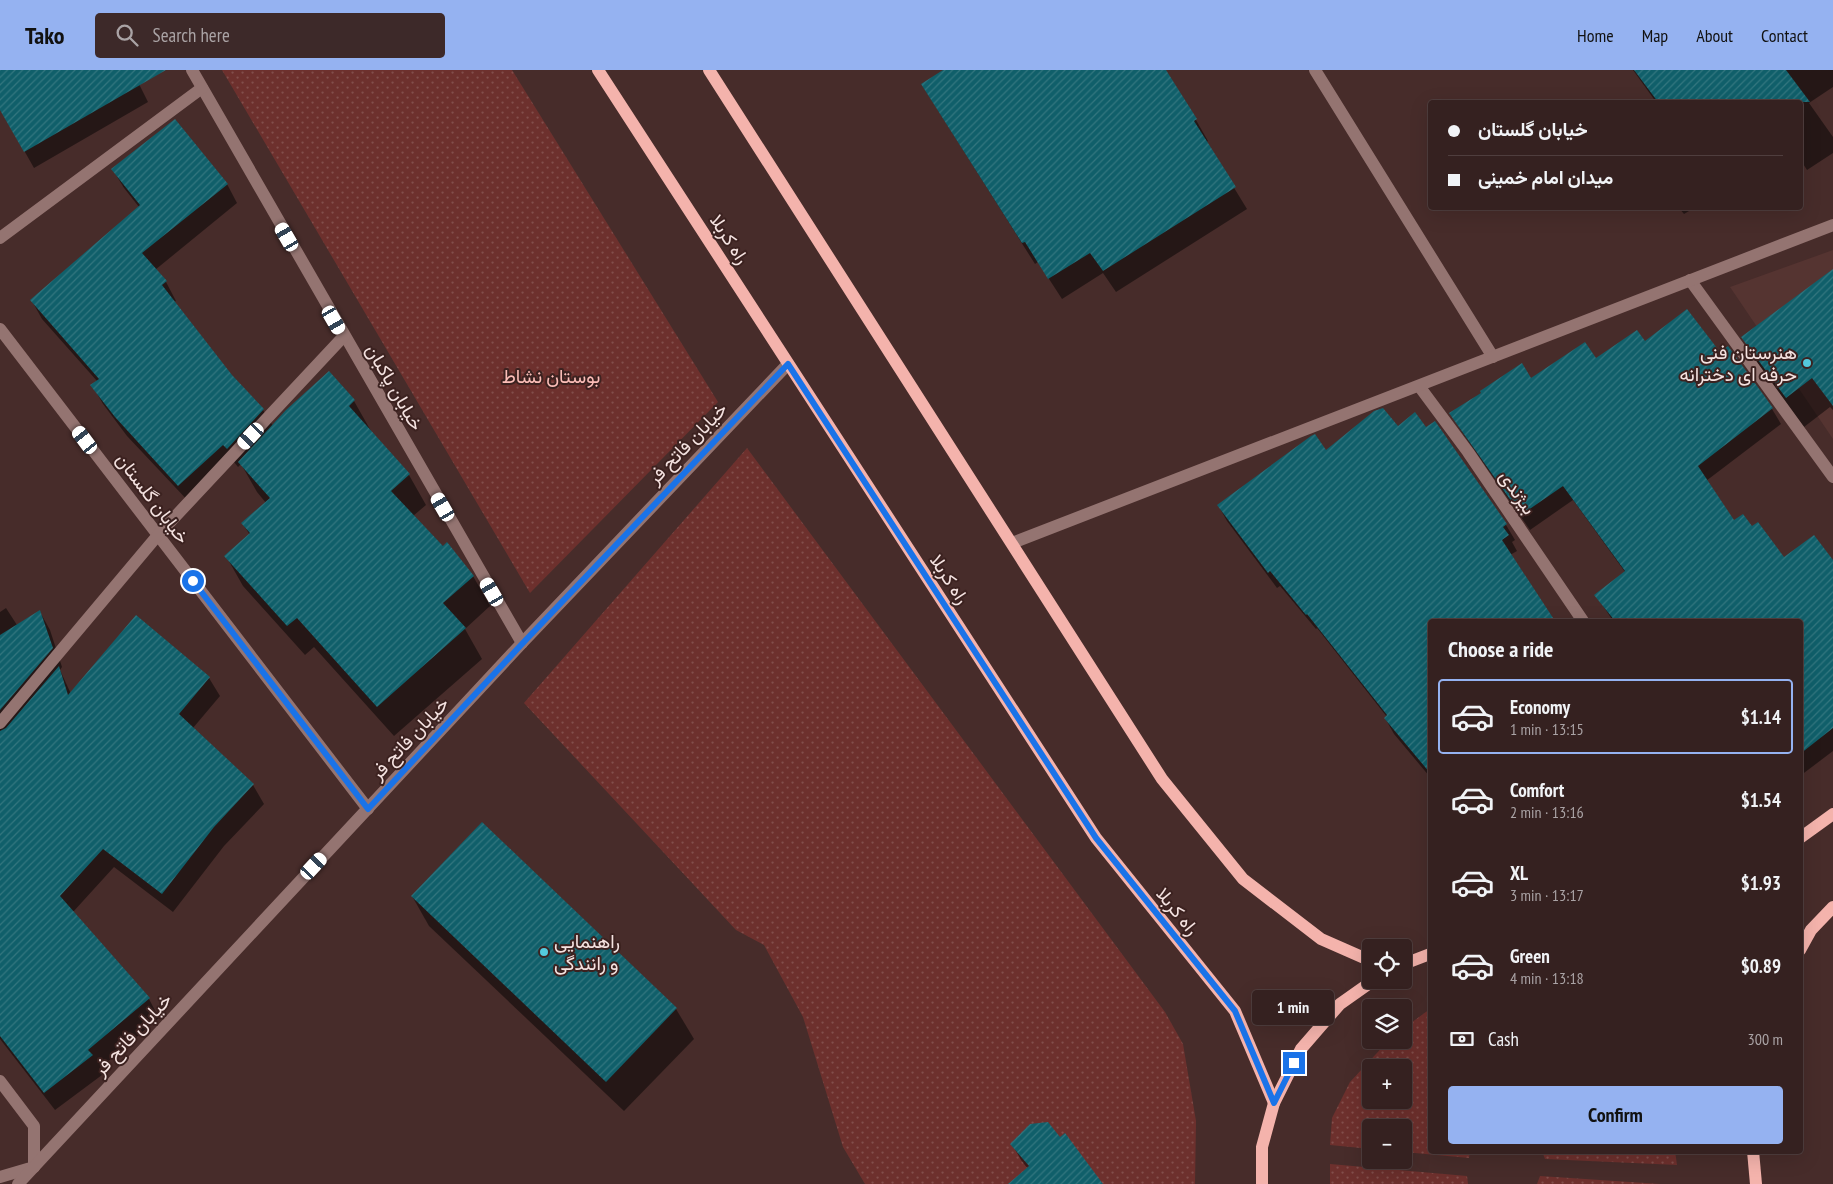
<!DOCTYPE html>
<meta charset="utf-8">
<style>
body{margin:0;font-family:"PT Sans Narrow",Vazirmatn,sans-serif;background:#3d2929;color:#f1f3f6;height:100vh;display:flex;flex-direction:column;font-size:19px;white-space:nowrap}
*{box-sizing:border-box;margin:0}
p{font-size:16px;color:#aaa3a5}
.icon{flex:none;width:28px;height:28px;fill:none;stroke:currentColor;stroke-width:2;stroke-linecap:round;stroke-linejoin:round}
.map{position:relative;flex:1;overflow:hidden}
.panel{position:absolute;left:1428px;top:549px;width:375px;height:535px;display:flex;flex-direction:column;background:#352120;border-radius:5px;box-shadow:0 5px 20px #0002,0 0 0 1px #4f3e3e}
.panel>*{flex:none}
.banner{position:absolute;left:1428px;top:30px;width:375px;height:110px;border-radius:5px;box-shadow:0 5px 20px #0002,0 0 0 1px #4f3e3e;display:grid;align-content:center;height:110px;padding:0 20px;background:#352120}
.tools{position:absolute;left:1362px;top:869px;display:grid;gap:10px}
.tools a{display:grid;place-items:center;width:50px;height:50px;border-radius:5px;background:#352120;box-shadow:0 5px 20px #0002,0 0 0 1px #4f3e3e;font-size:25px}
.end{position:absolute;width:22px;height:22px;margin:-11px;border:6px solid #1a73e8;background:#fff;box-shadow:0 0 0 2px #fff}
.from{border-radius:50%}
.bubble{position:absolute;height:35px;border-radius:5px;background:#352120;box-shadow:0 5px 20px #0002,0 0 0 1px #4f3e3e;font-size:16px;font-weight:700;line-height:35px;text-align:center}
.car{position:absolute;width:15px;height:30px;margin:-15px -8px;border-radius:6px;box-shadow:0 0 4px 1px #0007;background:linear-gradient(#fff 24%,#345 0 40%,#fff 0 76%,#345 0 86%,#fff 0)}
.banner b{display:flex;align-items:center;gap:18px;height:48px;font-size:19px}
.banner b+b{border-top:1px solid #4f3e3e}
.banner i{width:12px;height:12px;background:#f1f3f6}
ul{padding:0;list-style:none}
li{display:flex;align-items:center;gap:15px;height:75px;margin:0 10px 8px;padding:0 10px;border:2px solid transparent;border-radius:5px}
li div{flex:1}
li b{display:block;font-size:19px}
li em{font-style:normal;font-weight:700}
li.selected{border-color:#95b2f1}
li>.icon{width:45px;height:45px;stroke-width:1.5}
h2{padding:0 20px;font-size:22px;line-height:60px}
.pay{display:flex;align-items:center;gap:12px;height:55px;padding:0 20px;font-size:19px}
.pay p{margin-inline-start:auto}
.action{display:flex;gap:10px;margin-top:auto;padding:10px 20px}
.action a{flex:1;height:58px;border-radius:5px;background:#95b2f1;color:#111;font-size:20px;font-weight:700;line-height:58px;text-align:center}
header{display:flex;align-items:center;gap:30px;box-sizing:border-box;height:70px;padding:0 25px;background:#95b2f1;color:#111}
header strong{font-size:24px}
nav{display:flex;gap:28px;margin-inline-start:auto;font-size:18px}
.search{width:350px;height:45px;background:#3d2929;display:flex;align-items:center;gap:12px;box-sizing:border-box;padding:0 18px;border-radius:5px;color:#aaa3a5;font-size:19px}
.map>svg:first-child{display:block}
.built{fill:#553431}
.grass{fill:url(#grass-dots);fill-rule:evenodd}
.shadow{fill:#0007}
.building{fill:url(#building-hatch)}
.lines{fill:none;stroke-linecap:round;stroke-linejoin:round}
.minor{stroke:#947471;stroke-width:12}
.major{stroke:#f4b3ac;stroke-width:12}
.route{stroke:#1a73e8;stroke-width:6}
.poi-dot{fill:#54cadd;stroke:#3c2220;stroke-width:2}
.labels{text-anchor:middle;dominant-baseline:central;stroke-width:4;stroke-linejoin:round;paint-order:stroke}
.street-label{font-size:19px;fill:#f5e3e1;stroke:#3c2220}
.poi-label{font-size:19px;fill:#f5e3e1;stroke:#3c2220;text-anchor:end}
.park-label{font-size:19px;fill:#fcbeb8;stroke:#3c2220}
</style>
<header>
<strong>Tako</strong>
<div class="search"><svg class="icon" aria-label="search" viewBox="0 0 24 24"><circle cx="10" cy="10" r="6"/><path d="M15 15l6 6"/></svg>Search here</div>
<nav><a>Home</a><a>Map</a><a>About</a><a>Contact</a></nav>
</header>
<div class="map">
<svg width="1833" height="1114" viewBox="0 0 1833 1114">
<defs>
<pattern id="grass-dots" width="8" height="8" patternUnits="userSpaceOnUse" patternTransform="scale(1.25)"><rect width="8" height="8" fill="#6d302d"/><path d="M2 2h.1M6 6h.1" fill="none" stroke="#824e4b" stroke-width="1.8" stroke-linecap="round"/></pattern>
<pattern id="building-hatch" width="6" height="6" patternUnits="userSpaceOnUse" patternTransform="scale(1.25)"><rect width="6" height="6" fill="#105f6a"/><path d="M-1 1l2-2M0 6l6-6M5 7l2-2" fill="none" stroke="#33767f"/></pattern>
</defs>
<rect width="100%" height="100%" fill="#472c2a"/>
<path class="built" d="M1833,180V369L1730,217Z"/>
<g class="grass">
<path d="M222,0H512L718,332L530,523Z"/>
<path d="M747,378L1165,942L1183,974L1196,1051L1195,1114H865L843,1077L803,947L764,875L736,860L524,633Z"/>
<path d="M1430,939V1081H1470L1469,1088L1404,1082V1058H1371V1079L1330,1075L1332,1048L1350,1012L1389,970H1404V958ZM1371,998H1404V1030H1371Z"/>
<path d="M1542,1081H1675L1677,1095L1545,1089Z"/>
<path d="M1330,1094L1467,1106L1468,1114H1330Z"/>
<path d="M1540,1106L1660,1114H1537Z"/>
</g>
<g class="shadow">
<path d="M0,0H157L139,14L148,32L34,98L0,38Z"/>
<path d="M945,0H1164L1196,50L1208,71L1206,72L1247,139L1116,222L1103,203L1062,229L1038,192L1035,194L922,15Z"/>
<path d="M1633,0H1833V17L1809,33L1833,67V83L1807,100L1800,89V32H1656Z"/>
<path d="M113,100L227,114L237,133L155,200L166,212L176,231L174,232L231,305L263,340L273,356L354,331L371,361L370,362L409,405L426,435L413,446L473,506L490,536L465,559L482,589L394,666L314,577L305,585L243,516L226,486L250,465L242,453L266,433L257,422L241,394L238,397L234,392L190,433L127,366L103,334L92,315L97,311L42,249L32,231L139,137L124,118Z"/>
<path d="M1679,138H1694L1684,144Z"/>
<path d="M1833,201V340L1830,337L1804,357L1760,297L1743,267Z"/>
<path d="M1644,272L1719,284L1772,339L1781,354L1706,411L1733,452L1752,457L1784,489L1833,492V681L1800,706V551H1613L1596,525L1625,502L1573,430L1530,460L1460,359L1451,343L1531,310L1596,290Z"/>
<path d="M1435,353L1506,455L1515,470L1512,472L1517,481L1510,485L1553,551H1430V707L1394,664L1385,648L1387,647L1317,558L1316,559L1280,516L1277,518L1227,451L1218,435L1326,382L1397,358L1426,359Z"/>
<path d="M6,538L17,555L40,542L50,560L62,597L60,600L71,624L209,608L220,626L193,658L253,715L264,734L224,776L173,842L114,797L73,842L149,929L159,948L99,999L102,1005L55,1040L0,969V542Z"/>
<path d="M482,753L676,939L694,969L624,1041L429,856L412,826Z"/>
<path d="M1059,1069L1101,1114H1016L1028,1099L1021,1090L1012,1074Z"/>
</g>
<g class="building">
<path d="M0,0H166L24,82L0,40Z"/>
<path d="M943,0H1166L1197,49L1194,51L1236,117L1103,201L1090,183L1048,209L1025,172L1022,173L921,14Z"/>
<path d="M1634,0H1786L1810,32H1658Z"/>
<path d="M175,49L228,114L142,183L167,211L162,215L232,305L264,339L227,379L223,375L178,416L115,347L90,315L99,309L30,230L140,135L111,99Z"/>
<path d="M1833,199V336L1812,308L1786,328L1741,267Z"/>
<path d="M1687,239L1720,282L1728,276L1773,338L1698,396L1734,450L1743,444L1752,456L1758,452L1784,487L1814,465L1833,490V658L1800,684V551H1615L1594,525L1625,501L1563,416L1521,445L1449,343L1481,323L1480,321L1522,293L1531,308L1585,272L1596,288L1637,260L1645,271Z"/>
<path d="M329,301L355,330L349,336L410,404L391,421L443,476L447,472L474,506L443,533L466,558L377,637L297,548L287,556L224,486L250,463L241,453L270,428L238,392L286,340Z"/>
<path d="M1383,338L1398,356L1415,342L1426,357L1435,351L1507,454L1503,457L1509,465L1502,470L1555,551H1430V703L1384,648L1387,645L1307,544L1306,545L1270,501L1268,503L1217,435L1311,366L1315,364L1326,380L1374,341Z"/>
<path d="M40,540L53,578L0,640V565Z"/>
<path d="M136,545L210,607L179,644L254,714L214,757L162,824L103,779L60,826L150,928L88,980L93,985L44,1023L0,966V661L6,658L59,596L68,625Z"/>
<path d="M482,752L677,938L606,1012L411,826Z"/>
<path d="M1048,1052L1060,1067L1065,1063L1103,1114H1008L1029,1096L1010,1074L1030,1054Z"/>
</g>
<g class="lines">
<g class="minor">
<path d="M192,0L522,573"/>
<path d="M1315,0L1493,287"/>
<path d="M0,168L202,18"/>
<path d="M1690,210L1833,407"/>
<path d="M0,259L368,739"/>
<path d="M1419,316L1468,382L1583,551"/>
<path d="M1012,473L1833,155"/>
<path d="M0,653L158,465L344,266"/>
<path d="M0,1011L34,1056V1097L0,1107"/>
<path d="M18,1114L522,573L788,294"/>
</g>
<g class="major">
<path d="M598,0L1096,768L1235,941L1274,1033"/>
<path d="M709,0L1162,709L1243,809L1321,869L1371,891"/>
<path d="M1800,768L1833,744"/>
<path d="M1800,880L1811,860L1833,837"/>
<path d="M1404,894L1430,884"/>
<path d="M1753,1081L1756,1114"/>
<path d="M1262,1114V1077L1274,1033L1301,979L1340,934L1374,910"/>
</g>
</g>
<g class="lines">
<path class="route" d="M193,511L368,739L522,574L788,294L1096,768L1235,941L1274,1033L1294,993"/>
</g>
<g class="poi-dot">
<circle cx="1807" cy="293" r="5"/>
<circle cx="544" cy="882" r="5"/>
</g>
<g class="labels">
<g class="street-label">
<text transform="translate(730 169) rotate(57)">راه کربلا</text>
<text transform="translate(395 317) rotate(60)">خیابان پاکبان</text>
<text transform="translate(687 373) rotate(-46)">خیابان فاتح فر</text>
<text transform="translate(1518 422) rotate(56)">بیژندی</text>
<text transform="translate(153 428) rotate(53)">خیابان گلستان</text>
<text transform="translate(950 509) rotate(57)">راه کربلا</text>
<text transform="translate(409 668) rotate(-47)">خیابان فاتح فر</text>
<text transform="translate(1178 841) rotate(51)">راه کربلا</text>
<text transform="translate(132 964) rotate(-47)">خیابان فاتح فر</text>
</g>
<g class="poi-label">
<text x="1797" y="282">هنرستان فنی<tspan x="1797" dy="22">حرفه ای دخترانه</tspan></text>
<text x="554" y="871" text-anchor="start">راهنمایی<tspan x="554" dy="22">و رانندگی</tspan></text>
</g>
<g class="park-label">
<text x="551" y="306">بوستان نشاط</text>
</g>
</g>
</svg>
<div class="tools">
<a><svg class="icon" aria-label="locate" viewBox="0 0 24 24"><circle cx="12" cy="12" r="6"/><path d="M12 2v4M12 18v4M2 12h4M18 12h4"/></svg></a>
<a><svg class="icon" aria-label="layers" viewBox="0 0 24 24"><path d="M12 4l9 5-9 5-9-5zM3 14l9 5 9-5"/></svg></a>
<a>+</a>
<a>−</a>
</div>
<i class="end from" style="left:193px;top:511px"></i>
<i class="end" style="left:1294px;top:993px"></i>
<div class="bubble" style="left:1252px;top:920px;width:82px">1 min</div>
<i class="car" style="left:287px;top:167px;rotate:330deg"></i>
<i class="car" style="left:334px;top:250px;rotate:150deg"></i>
<i class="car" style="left:251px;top:366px;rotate:223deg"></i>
<i class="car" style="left:85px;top:370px;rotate:323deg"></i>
<i class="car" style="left:443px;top:437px;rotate:330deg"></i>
<i class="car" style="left:492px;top:522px;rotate:330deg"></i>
<i class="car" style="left:314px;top:796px;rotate:43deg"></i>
<div class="banner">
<b><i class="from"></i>خیابان گلستان</b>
<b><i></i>میدان امام خمینی</b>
</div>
<section class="panel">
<h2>Choose a ride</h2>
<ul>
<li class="selected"><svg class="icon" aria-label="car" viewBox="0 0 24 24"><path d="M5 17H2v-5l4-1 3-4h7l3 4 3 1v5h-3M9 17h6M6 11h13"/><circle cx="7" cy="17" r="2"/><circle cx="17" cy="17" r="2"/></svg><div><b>Economy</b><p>1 min · 13:15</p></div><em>$1.14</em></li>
<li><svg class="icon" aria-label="car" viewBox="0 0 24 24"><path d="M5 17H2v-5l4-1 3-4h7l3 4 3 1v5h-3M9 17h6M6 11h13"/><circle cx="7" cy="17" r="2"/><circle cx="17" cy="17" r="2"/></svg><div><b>Comfort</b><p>2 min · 13:16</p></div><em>$1.54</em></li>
<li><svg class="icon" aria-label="car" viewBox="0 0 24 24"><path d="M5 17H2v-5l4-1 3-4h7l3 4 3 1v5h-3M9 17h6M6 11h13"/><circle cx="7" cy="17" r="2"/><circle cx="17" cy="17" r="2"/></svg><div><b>XL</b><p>3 min · 13:17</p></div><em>$1.93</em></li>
<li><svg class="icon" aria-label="car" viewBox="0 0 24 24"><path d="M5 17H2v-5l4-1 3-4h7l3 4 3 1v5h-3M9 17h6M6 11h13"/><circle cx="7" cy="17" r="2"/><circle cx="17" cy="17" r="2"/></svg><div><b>Green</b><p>4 min · 13:18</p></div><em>$0.89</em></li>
</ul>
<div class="pay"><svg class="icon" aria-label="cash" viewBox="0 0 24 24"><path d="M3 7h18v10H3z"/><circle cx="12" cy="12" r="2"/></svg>Cash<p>300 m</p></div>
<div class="action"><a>Confirm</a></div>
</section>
</div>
